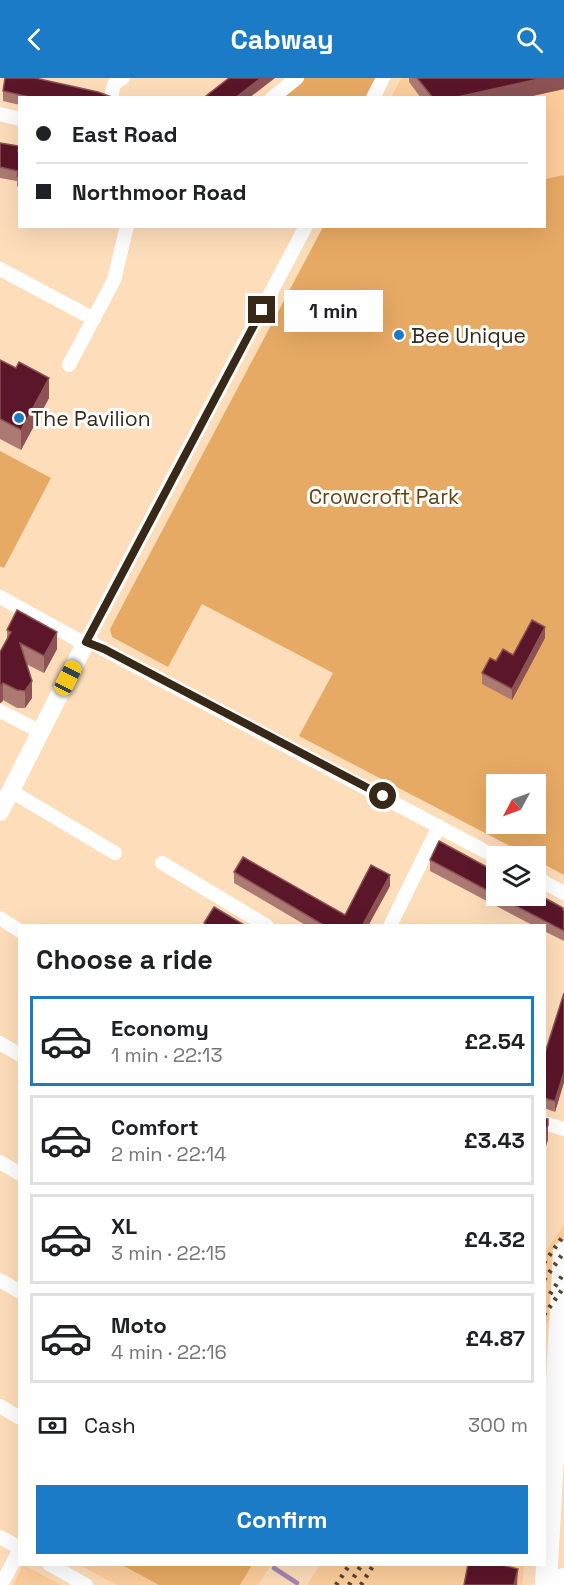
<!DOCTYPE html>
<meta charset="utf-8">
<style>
body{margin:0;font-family:"Space Grotesk",sans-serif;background:#f2f2f2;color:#202124;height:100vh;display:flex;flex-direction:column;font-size:22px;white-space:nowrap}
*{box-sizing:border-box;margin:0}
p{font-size:20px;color:#757577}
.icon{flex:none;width:33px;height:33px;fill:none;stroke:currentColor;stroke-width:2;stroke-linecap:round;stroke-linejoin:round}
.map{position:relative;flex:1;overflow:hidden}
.panel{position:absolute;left:18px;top:846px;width:528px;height:642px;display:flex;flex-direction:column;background:#fff;border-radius:0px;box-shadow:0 6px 24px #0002}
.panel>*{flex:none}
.banner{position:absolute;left:18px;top:18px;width:528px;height:132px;border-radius:0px;box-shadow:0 6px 24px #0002;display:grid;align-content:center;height:132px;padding:0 18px;background:#fff}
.needle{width:39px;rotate:229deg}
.controls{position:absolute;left:486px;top:696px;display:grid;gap:12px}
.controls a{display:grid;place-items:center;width:60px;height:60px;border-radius:0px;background:#fff;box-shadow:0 6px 24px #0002;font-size:30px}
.end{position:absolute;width:27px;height:27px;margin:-14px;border:8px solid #382817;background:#fff;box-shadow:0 0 0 3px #fff}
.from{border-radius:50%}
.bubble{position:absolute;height:42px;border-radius:0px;background:#fff;box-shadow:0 6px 24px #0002;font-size:20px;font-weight:800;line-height:42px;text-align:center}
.car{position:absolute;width:18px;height:36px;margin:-18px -9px;border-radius:8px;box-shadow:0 0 4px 2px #0007;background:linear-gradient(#f5c518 24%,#345 0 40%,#f5c518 0 76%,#345 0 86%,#f5c518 0)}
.banner b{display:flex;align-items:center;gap:21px;height:57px;font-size:22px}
.banner b+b{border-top:2px solid #e0e0e0}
.banner i{width:15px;height:15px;background:#202124}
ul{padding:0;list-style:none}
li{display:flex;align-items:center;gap:18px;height:90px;margin:0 12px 9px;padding:0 6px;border:3px solid #e0e0e0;border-radius:0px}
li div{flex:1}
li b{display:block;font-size:22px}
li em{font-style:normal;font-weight:800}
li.on{border-color:#1b7bc7}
li>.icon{width:54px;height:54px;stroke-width:1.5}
h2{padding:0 18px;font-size:27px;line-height:72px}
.pay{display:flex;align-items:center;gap:15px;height:66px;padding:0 18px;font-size:22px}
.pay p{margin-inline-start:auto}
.cta{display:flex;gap:12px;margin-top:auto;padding:12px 18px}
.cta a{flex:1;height:69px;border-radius:0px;background:#1b7bc7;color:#fff;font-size:24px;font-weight:800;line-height:69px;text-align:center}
header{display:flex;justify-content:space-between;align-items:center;height:78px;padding:0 18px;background:#1b7bc7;color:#fff;font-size:27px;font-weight:800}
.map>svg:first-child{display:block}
.built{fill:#fdce9c}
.green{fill:#e7aa64;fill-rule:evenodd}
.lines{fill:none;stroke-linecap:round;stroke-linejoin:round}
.stream{stroke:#a586b1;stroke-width:4.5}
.minor{stroke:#fff;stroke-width:14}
.tertiary{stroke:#fff;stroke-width:18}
.primary{stroke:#fff;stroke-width:22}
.trunk{stroke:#fff;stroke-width:22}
.rail{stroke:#584531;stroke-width:4.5;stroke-dasharray:3 6;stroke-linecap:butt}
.wall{fill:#ac7a72}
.shaded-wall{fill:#8c5254}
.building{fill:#5b1629;stroke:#8c5254;stroke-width:1.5}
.route{stroke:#382817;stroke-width:8}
.poi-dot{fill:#1b7bc7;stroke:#fff;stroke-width:2}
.labels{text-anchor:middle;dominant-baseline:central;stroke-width:6;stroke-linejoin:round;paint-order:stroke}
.poi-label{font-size:21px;fill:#382817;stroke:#fff;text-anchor:start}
.park-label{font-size:21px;fill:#664111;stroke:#fff}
</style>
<header><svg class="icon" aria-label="back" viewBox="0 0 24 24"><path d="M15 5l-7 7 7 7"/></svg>Cabway<svg class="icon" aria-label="search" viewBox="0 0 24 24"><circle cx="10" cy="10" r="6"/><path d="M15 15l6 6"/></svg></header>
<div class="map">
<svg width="564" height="1507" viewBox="0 0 564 1507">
<rect width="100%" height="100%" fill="#feddba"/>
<g class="built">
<path d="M401,0H564V97L545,101L544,20H391Z"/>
<path d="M564,1147V1220L545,1249V1174Z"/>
<path d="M23,1487H24L61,1507H13Z"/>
<path d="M80,1487H271L258,1507H116Z"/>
<path d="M320,1487H524L522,1507H307Z"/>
</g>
<g class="green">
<path d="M297,0H380L372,19L280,20Z"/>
<path d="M564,97V797L536,782V778H529L299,658L333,595L202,526L168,589L112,559L110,551L323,149L544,148L545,101ZM496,706H536V746H496Z"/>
<path d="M0,373L51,400L4,490L0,488Z"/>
<path d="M122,1487H252L240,1507H159Z"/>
</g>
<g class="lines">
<path class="stream" d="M274,1490L297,1505"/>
<g class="minor">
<path d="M111,20L114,6L123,0"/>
<path d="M272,20L297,0"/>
<path d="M373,20L383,0"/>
<path d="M0,36L20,41"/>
<path d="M0,191L94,241"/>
<path d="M69,287L114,202L127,148"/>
<path d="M0,519L78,562L94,566L103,571L496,779"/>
<path d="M86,564L306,148"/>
<path d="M0,633L41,654"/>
<path d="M11,713L115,775"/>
<path d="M162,785L267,848"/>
<path d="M536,800L564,815"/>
<path d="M0,840L20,853"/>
<path d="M390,848L439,748"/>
<path d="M0,965L20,977"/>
<path d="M544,1045L564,1051"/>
<path d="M0,1084L20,1096"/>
<path d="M0,1202L20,1214"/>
<path d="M0,1328L20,1340"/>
<path d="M0,1459L20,1470"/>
<path d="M49,1486L86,1507"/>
<path d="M1,1507L20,1471"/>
</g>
<path class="tertiary" d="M0,734L86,564"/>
<path class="primary" d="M561,1507L564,1501"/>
<path class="trunk" d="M546,1507L564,1174"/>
<g class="rail">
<path d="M544,1185L564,1157"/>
<path d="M544,1202L564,1174"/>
<path d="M550,1216L564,1195"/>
<path d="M544,1237L564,1209"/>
<path d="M336,1507L350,1486"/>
<path d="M349,1507L362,1486"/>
<path d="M361,1507L374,1486"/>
</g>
</g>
<g class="wall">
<path d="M409,0H564V11L523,20H421L409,4Z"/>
<path d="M3,13L109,18L115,20H20V27L3,23Z"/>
<path d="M0,65L19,68L20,109L17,108V103L0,100Z"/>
<path d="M0,282L49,320L21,372L0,361Z"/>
<path d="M7,552L57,571L44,595L26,586L32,620L25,630H17L3,622L2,624L0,625V574L7,562Z"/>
<path d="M545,560L512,622L482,606V595L496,583L513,577Z"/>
<path d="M430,782L564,833V863L544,853V848H534L430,793Z"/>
<path d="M234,794L345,837L390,808L368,848H307L234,805Z"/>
<path d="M564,915V1004L555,1034L544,1030V978Z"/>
</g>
<g class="shaded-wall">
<path d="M261,0H275L249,20H235Z"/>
<path d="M543,0H564V11L523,20H453Z"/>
<path d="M49,300V320L21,372V352Z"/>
<path d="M545,549V560L512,622V611Z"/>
<path d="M57,554V571L44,595V578Z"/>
<path d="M32,603V620L25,630V613Z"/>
<path d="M3,605V622L2,624L0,625V607Z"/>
<path d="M390,797V808L368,848H362Z"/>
<path d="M564,994V1004L555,1034V1023Z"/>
<path d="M548,1047V1062L544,1074V1059Z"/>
<path d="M518,1491L517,1507H514Z"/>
</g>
<g class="building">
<path d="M5,0H35L98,14L109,18L115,20H34L3,13Z"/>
<path d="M229,0H261L235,20H207L206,18Z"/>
<path d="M417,0H543L453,20H433Z"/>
<path d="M0,65L19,68L18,73H20V98H17L18,93L0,89Z"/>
<path d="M0,282L16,290L19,284L49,300L21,352L0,341Z"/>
<path d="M17,532L57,554L44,578L20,565L32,603L25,613L17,612L3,605L2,607H0V574L11,554L7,552Z"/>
<path d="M532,542L545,549L512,611L482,595L490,580L496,583L503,571L513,577Z"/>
<path d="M439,763L496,794V817L430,782Z"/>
<path d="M243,779L345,837L371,787L390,797L362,848H325L234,794Z"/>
<path d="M536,815L563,830V832L564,833V853L497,818H536Z"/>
<path d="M214,829L246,848H207L204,845Z"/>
<path d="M564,915V994L555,1023L544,1020V978Z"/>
<path d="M544,1040L548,1041V1047L544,1059Z"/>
<path d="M468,1486H498L518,1491L514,1507H464Z"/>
</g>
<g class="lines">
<path class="route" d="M262,232L86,564L104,571L383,718"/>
</g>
<g class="poi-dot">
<circle cx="399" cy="257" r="6"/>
<circle cx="19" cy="340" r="6"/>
</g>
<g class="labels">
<g class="poi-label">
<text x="411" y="257">Bee Unique</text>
<text x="31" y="340">The Pavilion</text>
</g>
<g class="park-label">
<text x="384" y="418">Crowcroft Park</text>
</g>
</g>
</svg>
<div class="controls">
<a><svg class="needle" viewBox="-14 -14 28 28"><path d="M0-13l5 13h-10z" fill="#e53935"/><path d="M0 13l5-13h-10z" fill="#757577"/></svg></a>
<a><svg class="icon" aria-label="layers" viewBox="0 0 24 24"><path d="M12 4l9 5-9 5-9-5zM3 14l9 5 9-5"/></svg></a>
</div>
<i class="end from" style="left:383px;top:718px"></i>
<i class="end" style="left:262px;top:232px"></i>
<div class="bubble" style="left:284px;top:212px;width:99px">1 min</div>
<i class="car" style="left:68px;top:600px;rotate:27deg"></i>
<div class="banner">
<b><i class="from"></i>East Road</b>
<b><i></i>Northmoor Road</b>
</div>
<section class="panel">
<h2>Choose a ride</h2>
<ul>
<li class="on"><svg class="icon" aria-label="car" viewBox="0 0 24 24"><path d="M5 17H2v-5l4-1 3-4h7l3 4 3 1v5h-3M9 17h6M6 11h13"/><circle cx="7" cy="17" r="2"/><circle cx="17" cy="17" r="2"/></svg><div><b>Economy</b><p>1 min · 22:13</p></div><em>£2.54</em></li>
<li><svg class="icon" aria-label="car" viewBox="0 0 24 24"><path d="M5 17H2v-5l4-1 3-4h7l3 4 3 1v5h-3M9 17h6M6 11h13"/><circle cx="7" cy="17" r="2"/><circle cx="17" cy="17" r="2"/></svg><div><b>Comfort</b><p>2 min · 22:14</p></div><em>£3.43</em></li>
<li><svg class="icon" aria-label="car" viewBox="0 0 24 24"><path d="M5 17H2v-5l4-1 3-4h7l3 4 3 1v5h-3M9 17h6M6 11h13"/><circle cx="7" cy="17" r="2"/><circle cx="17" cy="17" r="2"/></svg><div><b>XL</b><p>3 min · 22:15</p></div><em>£4.32</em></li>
<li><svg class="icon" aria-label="car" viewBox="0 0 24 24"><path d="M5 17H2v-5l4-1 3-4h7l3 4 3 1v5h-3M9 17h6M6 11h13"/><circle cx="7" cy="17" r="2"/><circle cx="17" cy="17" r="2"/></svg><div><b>Moto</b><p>4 min · 22:16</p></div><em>£4.87</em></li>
</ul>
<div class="pay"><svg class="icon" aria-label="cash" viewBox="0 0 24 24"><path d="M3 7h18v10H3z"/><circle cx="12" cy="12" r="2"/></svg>Cash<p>300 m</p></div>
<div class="cta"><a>Confirm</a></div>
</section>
</div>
